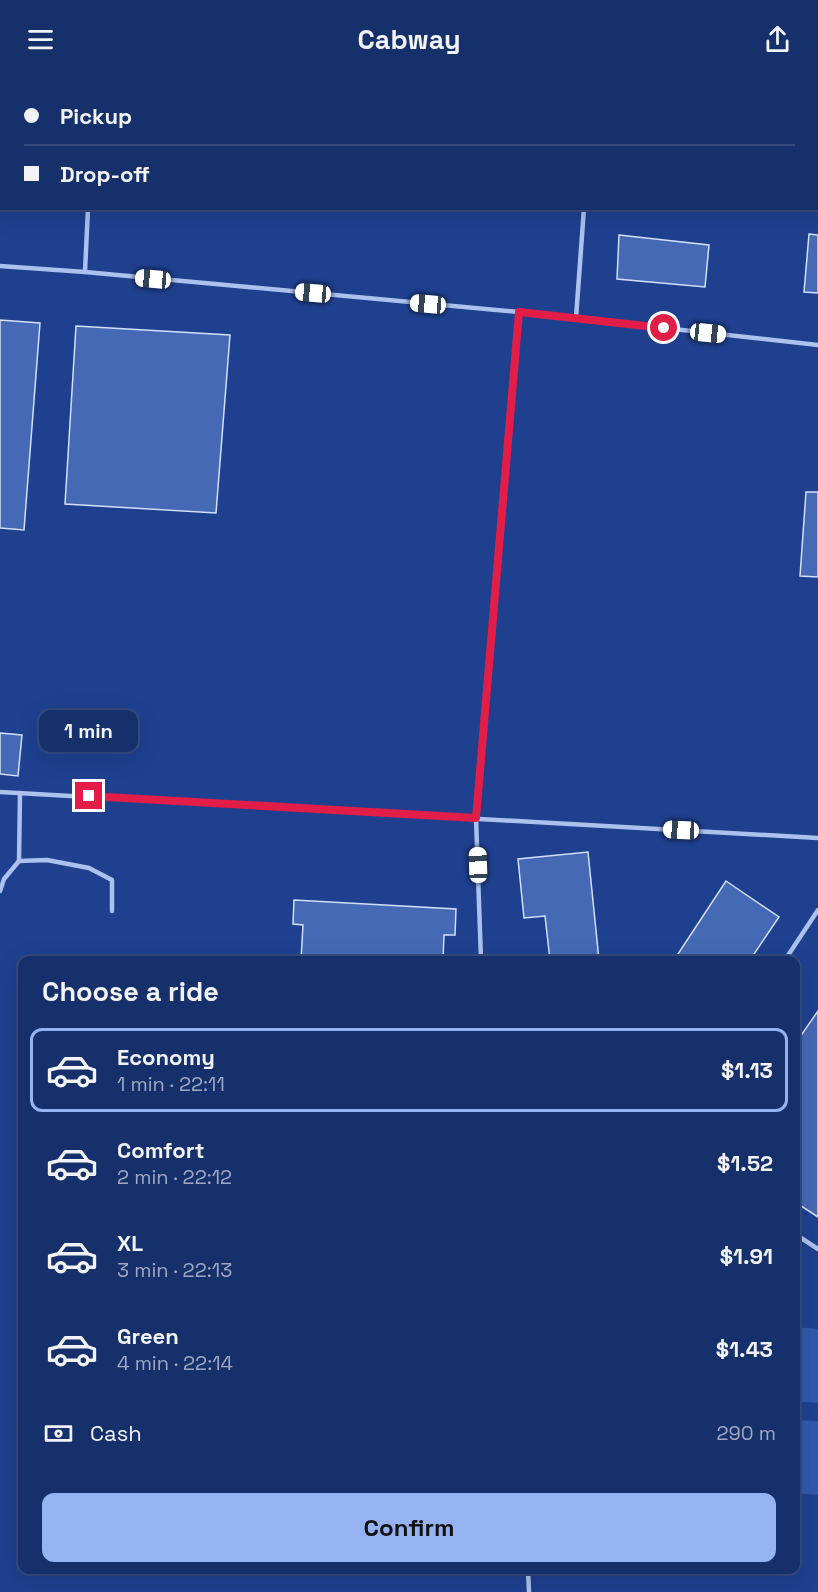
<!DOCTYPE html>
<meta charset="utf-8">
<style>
body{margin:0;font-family:"Space Grotesk",sans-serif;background:#1f3871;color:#f1f3f6;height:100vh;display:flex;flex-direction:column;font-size:22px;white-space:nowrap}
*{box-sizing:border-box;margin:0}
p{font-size:20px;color:#9ea9c1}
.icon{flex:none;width:33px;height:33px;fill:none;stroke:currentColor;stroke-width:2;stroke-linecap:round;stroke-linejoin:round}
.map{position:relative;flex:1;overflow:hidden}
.side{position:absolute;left:18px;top:878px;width:782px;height:618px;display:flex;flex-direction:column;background:#16306b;border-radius:12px;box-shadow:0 6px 24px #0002,0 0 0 2px #354b7e}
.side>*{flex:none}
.banner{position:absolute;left:0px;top:0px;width:819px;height:132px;box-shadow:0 6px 24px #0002,0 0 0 2px #354b7e;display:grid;align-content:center;height:132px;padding:0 24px;background:#16306b}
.end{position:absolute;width:27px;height:27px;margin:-14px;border:8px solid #e11d48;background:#fff;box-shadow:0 0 0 3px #fff}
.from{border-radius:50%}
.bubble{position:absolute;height:42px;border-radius:12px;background:#16306b;box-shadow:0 6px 24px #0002,0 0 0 2px #354b7e;font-size:20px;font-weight:700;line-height:42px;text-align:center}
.car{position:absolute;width:18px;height:36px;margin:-18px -9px;border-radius:8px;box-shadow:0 0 4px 2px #0007;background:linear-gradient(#fff 24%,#345 0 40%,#fff 0 76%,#345 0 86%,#fff 0)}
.banner b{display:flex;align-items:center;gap:21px;height:57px;font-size:22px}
.banner b+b{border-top:2px solid #354b7e}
.banner i{width:15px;height:15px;background:#f1f3f6}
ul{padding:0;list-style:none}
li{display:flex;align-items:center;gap:18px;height:84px;margin:0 12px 9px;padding:0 12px;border:3px solid transparent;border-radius:12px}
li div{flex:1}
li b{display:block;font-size:22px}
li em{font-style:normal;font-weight:700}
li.selected{border-color:#95b2f1}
li>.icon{width:54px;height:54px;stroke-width:1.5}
h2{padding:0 24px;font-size:27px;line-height:72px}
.pay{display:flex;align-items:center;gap:15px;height:66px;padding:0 24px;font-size:22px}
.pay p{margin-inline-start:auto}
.action{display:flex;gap:12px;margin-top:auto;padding:12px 24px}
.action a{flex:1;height:69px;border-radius:12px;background:#95b2f1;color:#111;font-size:24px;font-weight:700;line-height:69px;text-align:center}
header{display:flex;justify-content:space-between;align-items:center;height:78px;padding:0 24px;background:#16306b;font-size:27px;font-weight:700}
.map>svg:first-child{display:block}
.green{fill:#3159ac}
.building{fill:#4669b6;stroke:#d2dff9;stroke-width:1.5}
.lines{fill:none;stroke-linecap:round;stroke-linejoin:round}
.service{stroke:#acc1ed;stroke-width:4.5}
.route{stroke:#e11d48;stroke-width:8}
</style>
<header><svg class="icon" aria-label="menu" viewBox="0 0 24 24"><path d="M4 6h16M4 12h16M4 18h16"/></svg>Cabway<svg class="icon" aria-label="share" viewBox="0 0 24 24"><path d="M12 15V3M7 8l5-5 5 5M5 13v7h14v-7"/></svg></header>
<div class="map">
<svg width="818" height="1514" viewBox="0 0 818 1514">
<rect width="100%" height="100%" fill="#1e408f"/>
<g class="green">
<path d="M795,1249L818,1251V1325L795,1323Z"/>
<path d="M795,1342L818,1343V1417L795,1415Z"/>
</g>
<g class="building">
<path d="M0,0H59V2H2V123H0Z"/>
<rect x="130" y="0" width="183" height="2"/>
<rect x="404" y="0" width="139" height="2"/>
<path d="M671,0H818V113V2H670Z"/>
<path d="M809,156L818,157V215L804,214Z"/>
<path d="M619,157L709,167L705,209L617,201Z"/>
<path d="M0,242L40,245L24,452L0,450Z"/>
<path d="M76,248L230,257L216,435L65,426Z"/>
<path d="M806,414H818V499L800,498Z"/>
<path d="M0,655L22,657L18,698L0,696Z"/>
<path d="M588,774L599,882H550L545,838L524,840L518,781Z"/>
<path d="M726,803L779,839L750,882H674Z"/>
<path d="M294,822L456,831L455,857H444L443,882H301L303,847L293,846Z"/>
<path d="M818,933V1139L795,1124V966Z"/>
</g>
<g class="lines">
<g class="service">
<path d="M94,2V0"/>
<path d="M596,2V0"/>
<path d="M0,188L85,194L88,130"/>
<path d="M85,194L519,234L476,740L481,882"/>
<path d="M519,234L818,267"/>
<path d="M576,240L584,130"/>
<path d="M0,714L818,760"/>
<path d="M19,783L47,782L89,790L112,802V833"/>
<path d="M0,813L4,801L19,783L20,715"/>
<path d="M785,882L818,832"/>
<path d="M795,1156L818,1171"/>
<path d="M528,1491L529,1514"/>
</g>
</g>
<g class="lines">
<path class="route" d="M89,718L476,740L519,234L664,250"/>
</g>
</svg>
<i class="end from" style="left:664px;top:250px"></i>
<i class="end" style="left:89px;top:718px"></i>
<div class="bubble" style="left:39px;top:632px;width:99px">1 min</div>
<i class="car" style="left:153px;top:201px;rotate:275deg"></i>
<i class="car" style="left:313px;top:215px;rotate:275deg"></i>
<i class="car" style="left:428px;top:226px;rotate:275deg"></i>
<i class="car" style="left:708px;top:255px;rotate:96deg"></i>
<i class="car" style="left:681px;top:752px;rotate:273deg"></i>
<i class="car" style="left:478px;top:787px;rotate:358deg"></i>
<div class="banner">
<b><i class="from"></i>Pickup</b>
<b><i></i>Drop-off</b>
</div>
<section class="side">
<h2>Choose a ride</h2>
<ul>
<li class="selected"><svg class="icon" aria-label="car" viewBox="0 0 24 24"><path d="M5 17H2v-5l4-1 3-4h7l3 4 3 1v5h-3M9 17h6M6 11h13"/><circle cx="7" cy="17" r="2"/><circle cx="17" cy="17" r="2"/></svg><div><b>Economy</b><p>1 min · 22:11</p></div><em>$1.13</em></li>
<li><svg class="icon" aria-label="car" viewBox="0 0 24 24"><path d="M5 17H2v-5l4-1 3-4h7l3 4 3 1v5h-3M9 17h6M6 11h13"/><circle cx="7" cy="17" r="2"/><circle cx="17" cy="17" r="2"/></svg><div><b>Comfort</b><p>2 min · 22:12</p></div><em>$1.52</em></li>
<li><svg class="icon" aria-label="car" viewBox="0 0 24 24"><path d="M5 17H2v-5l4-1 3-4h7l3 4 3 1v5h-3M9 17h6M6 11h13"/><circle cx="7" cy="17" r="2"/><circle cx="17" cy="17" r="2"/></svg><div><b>XL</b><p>3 min · 22:13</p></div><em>$1.91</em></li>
<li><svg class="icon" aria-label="car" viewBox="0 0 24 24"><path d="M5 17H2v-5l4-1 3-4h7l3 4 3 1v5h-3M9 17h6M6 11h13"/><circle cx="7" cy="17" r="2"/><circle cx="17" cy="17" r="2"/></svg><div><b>Green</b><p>4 min · 22:14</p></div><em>$1.43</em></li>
</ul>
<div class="pay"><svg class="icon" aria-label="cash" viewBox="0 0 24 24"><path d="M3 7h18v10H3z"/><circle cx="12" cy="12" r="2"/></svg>Cash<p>290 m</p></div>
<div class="action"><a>Confirm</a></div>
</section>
</div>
